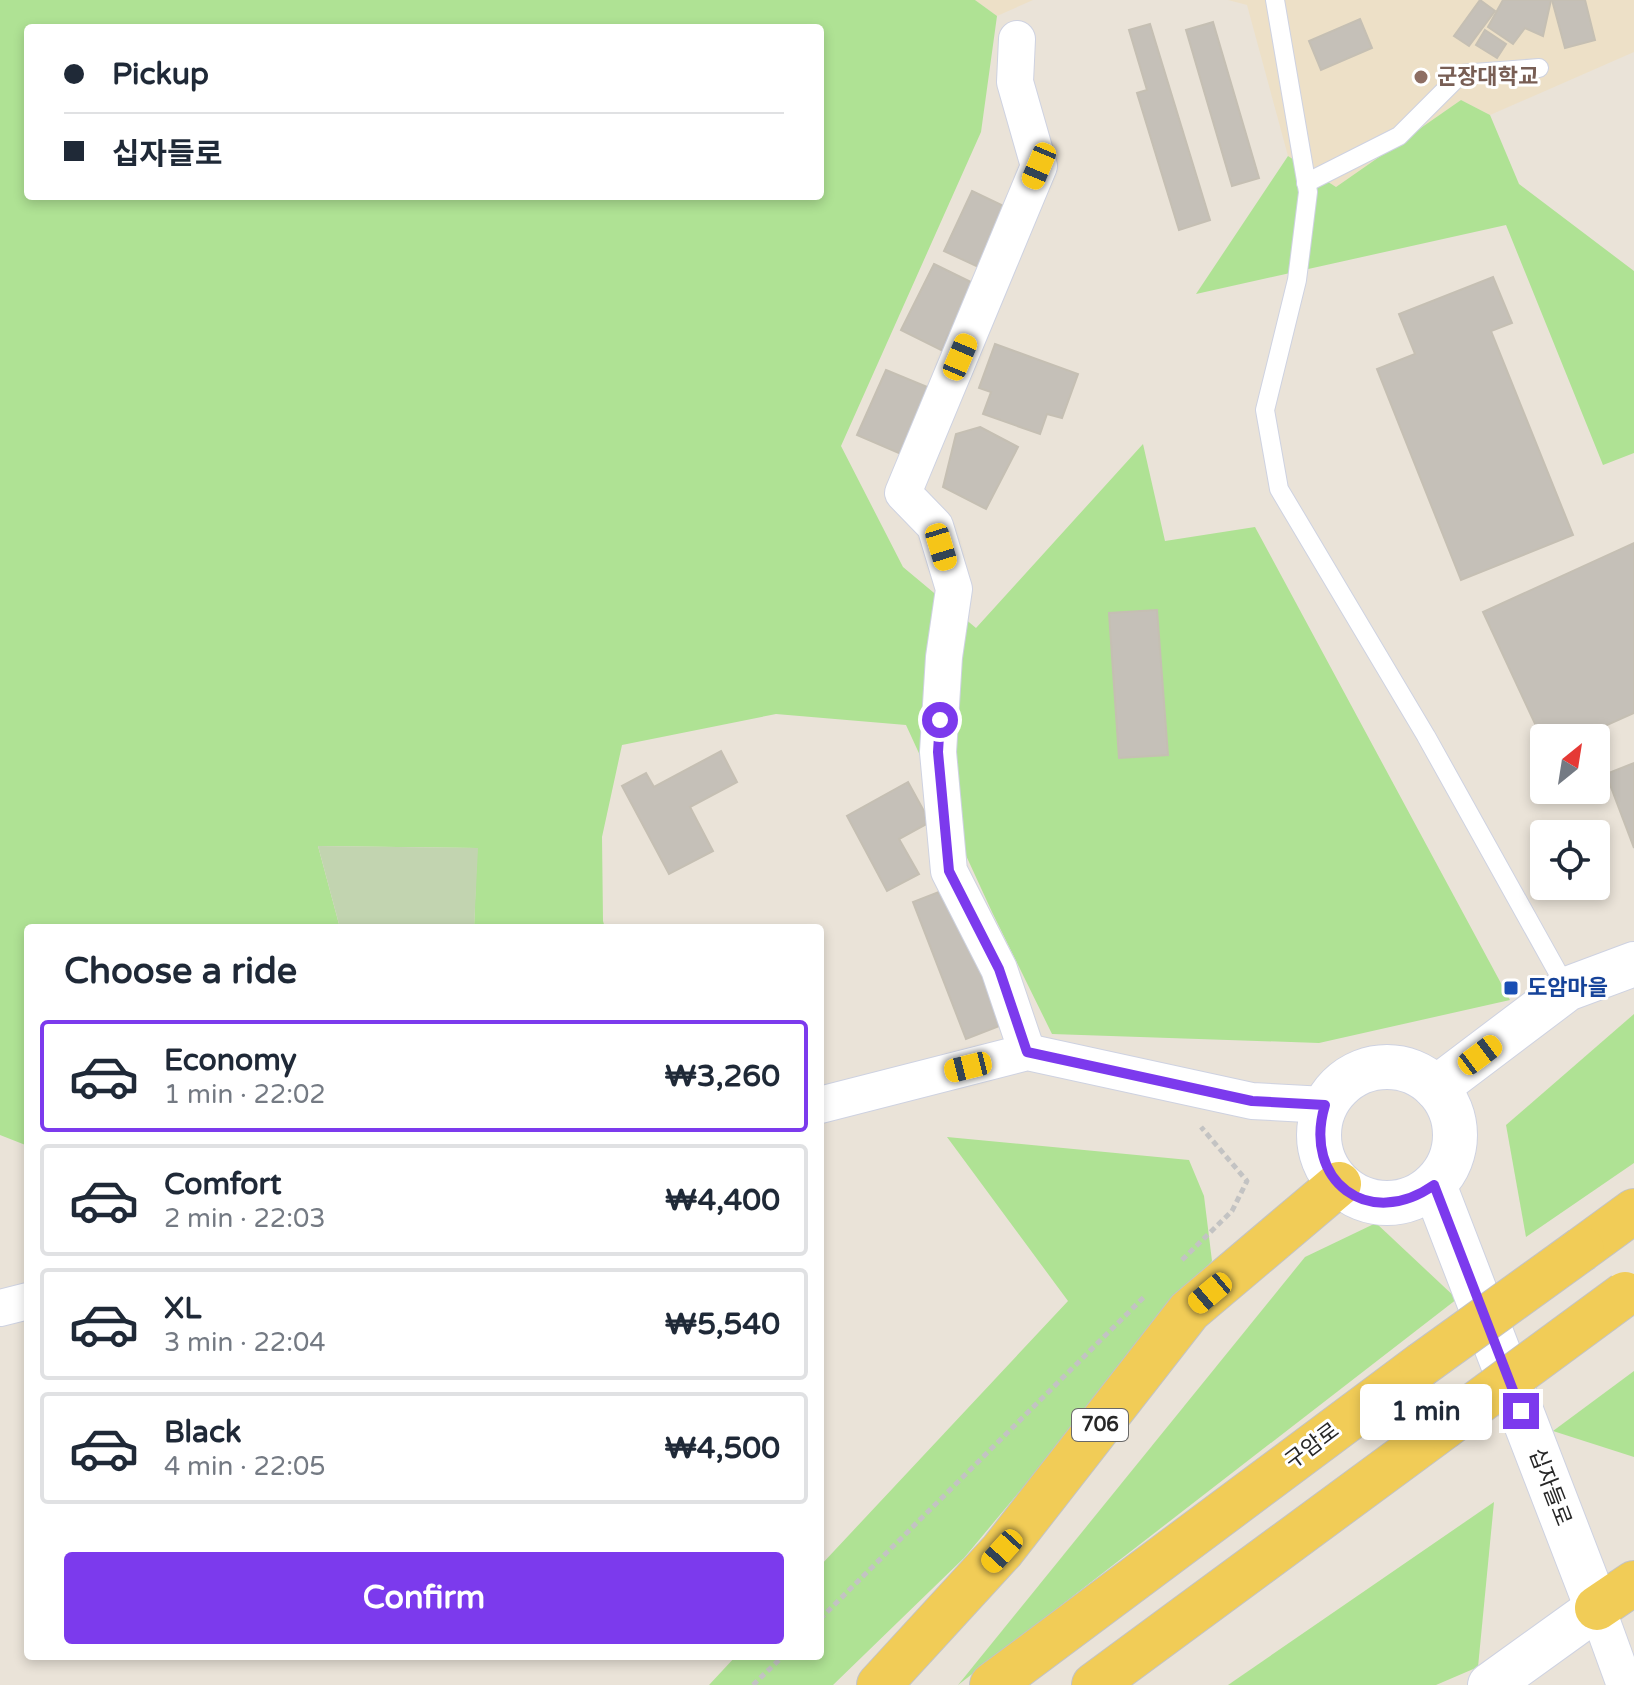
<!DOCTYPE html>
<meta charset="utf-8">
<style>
body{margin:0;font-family:"Varela Round","Noto Sans KR",sans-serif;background:#f6f6f7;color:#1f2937;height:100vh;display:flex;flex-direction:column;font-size:30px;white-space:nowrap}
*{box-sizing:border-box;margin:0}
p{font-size:26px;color:#747a83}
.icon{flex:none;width:44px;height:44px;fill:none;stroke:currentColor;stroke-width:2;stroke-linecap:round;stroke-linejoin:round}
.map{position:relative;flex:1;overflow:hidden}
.panel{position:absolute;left:24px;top:924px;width:800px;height:736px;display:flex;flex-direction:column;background:#fff;border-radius:8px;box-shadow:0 4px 12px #0003}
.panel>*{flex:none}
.banner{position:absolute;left:24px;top:24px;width:800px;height:176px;border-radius:8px;box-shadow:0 4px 12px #0003;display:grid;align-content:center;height:176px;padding:0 40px;background:#fff}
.needle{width:52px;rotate:30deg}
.fabs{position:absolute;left:1530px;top:724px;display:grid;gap:16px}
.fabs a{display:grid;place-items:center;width:80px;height:80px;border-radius:8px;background:#fff;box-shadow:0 4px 12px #0003;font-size:40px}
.end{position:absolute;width:36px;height:36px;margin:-18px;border:10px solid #7c3aed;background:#fff;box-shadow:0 0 0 4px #fff}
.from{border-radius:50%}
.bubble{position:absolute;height:56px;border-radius:8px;background:#fff;box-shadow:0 4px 12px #0003;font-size:26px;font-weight:800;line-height:56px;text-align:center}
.car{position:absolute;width:24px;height:48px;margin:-24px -12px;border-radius:10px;box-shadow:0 0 6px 2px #0007;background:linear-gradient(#f5c518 24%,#345 0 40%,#f5c518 0 76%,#345 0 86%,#f5c518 0)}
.banner b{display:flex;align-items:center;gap:28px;height:76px;font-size:30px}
.banner b+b{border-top:2px solid #e0e1e3}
.banner i{width:20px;height:20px;background:#1f2937}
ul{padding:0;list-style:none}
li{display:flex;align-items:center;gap:24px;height:112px;margin:0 16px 12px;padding:0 24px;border:4px solid #e0e1e3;border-radius:8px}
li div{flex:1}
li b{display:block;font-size:30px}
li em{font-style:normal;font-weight:800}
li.selected{border-color:#7c3aed}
li>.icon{width:72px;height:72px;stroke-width:1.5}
h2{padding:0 40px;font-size:36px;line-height:96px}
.cta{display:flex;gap:16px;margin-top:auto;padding:16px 40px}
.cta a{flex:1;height:92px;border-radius:8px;background:#7c3aed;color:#fff;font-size:32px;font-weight:800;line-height:92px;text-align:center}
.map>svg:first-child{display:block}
.education{fill:#ede0c7}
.green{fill:#afe294;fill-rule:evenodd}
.cemetery{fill:#c2d4b0}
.building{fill:#c5c0b8;stroke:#c5bfb3;stroke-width:2}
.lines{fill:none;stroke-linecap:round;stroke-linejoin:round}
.service-casing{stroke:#ced2e1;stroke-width:20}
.minor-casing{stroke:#ced2e1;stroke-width:38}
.tertiary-casing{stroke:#ced2e1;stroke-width:46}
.secondary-casing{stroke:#ced2e1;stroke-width:46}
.primary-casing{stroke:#c3c3c3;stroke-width:46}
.path{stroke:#c3c3c3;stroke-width:5;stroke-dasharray:6 4;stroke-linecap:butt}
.service{stroke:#fff;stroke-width:18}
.minor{stroke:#fff;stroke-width:36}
.tertiary{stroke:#fff;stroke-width:44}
.secondary{stroke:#fff;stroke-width:44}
.primary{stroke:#f1cc57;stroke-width:44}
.primary-bridge-casing{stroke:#c3c3c3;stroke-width:46;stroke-linecap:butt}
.primary-bridge{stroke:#f1cc57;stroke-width:44}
.route{stroke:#7c3aed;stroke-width:10}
.education-dot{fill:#8d6e63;stroke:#fff;stroke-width:3}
.transit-dot{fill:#1a4fb4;stroke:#fff;stroke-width:3}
.labels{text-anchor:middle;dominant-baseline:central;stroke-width:6;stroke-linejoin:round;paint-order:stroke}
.shield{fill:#fff;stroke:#686868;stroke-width:2}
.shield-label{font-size:20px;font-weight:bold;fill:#272727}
.education-label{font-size:22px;font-weight:bold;fill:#785e54;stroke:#fff;text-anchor:start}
.transit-label{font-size:22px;font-weight:bold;fill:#164399;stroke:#fff;text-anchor:start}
.street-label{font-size:22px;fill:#272727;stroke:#fff}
</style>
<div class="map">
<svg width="1634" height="1685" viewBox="0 0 1634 1685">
<rect width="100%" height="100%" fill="#eae3d8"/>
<g class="education">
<path d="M975,0H1033L997,16Z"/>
<path d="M1228,0H1634V52L1490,115L1461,100L1336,187L1288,156L1247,5Z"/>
</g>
<g class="green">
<path d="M0,0H975L997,16L981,132L841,446L903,567L976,628L1143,444L1165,541L1255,527L1510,1000L1319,1043L1052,1034L992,912L906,725L776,714L622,745L602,837L603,921L605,928H474L477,848L318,846L340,928H28V1146L0,1135ZM28,28H820V196H28Z"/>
<path d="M1461,100L1490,115L1519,184L1634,271V453L1603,465L1506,225L1196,294L1288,156L1336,187Z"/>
<path d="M1634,1014V1163L1526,1237L1506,1125Z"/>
<path d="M947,1137L1189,1160L1204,1196L1212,1261L964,1558L833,1685H709L736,1656H820V1566L1068,1301Z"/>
<path d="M1376,1223L1457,1299L958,1685L1305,1257Z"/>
<path d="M1634,1371V1457L1553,1431Z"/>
<path d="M1494,1502L1478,1667L1436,1685H1228Z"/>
</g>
<path class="cemetery" d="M318,846L478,848L474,928H340Z"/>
<g class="building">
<path d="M1480,0L1495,11L1469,46L1454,36Z"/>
<path d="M1503,0H1551L1543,36L1525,28L1513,44L1488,27Z"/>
<path d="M1552,0H1585L1595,40L1565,48Z"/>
<path d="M1360,19L1372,48L1321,70L1309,41Z"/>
<path d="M1213,22L1259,178L1232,186L1186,30Z"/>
<path d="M1150,24L1210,220L1179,230L1137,93L1147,90L1129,30Z"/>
<path d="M1485,30L1506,44L1497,58L1476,45Z"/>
<path d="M972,191L1014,211L987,271L944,251Z"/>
<path d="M934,264L979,286L945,352L901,330Z"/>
<path d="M1493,277L1512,323L1491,331L1573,535L1461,580L1377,369L1415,354L1399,314Z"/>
<path d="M995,344L1078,374L1062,418L1047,414L1040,434L983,414L991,392L979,388Z"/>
<path d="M886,370L937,391L908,457L857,435Z"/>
<path d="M980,427L1018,447L986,509L943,487L956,434Z"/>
<path d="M1634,543V713L1578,738H1544V743L1483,612Z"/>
<path d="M1157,610L1168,755L1119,758L1109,613Z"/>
<path d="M721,751L737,782L690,807L713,851L669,874L622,786L646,773L654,787Z"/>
<path d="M1634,763V848L1606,774Z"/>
<path d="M908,782L930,822L899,839L919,874L887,891L847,816Z"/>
<path d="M949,888L1002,1025L966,1039L913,902Z"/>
</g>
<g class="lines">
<g class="service-casing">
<g id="service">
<path d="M1275,0L1308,192L1297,280L1265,410L1279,489L1426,736L1567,989"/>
<path d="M1306,183L1399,136L1461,74L1539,68"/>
</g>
</g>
<g class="minor-casing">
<g id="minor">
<path d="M1017,39L1015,82L1039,166L903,493L935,526L954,589L944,657L938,752L949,871L999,969L1027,1052"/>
<path d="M820,1105L1027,1052L1252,1101L1325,1105"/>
<path d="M0,1308L28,1301"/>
<path d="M1597,1608L1625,1685"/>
</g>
</g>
<g class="tertiary-casing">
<g id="tertiary">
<circle cx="1387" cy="1135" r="68"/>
<path d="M1490,1685L1597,1608"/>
</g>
</g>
<g class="secondary-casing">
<g id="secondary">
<path d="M1436,1088L1567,989L1634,964"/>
<path d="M1434,1185L1597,1608"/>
</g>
</g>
<g class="primary-casing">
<g id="primary">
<path d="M1582,1249L1634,1211"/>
<path d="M1597,1608L1634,1583"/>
<path d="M879,1685L1002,1551L1189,1311L1339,1184"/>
<path d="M992,1685L1421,1365"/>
<path d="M1094,1685L1443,1428"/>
</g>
</g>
<g class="path">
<path d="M1182,1260L1232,1211L1247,1181L1201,1127"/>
<path d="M820,1619L1146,1295"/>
<path d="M753,1685L783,1656"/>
</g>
<use href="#service" class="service"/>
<use href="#minor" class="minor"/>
<use href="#tertiary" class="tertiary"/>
<use href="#secondary" class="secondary"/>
<use href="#primary" class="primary"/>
<g class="primary-bridge-casing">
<g id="primary-bridge">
<path d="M1421,1365L1582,1249"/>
<path d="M1443,1428L1625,1294"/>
</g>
</g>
<use href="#primary-bridge" class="primary-bridge"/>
</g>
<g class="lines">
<path class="route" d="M940,720L938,752L949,871L999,969L1027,1052L1252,1101L1325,1105C1302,1181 1369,1231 1434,1185L1521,1411"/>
</g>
<circle class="education-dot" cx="1421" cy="77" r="8"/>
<rect class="transit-dot" x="1503" y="980" width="16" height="16" rx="4"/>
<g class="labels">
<rect class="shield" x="1072" y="1409" width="56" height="32" rx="6"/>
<g class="shield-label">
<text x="1100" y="1425">706</text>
</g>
<g class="education-label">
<text x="1437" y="77">군장대학교</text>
</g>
<g class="transit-label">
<text x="1527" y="988">도암마을</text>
</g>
<g class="street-label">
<text transform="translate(1312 1446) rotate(-37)">구암로</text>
<text transform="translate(1550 1487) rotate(69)">십자들로</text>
</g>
</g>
</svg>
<div class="fabs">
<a><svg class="needle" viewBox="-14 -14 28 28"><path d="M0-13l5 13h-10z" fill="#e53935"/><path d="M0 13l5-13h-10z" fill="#747a83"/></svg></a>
<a><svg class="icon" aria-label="locate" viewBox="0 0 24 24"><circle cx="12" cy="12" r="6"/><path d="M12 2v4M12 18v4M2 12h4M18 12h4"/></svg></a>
</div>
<i class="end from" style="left:940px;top:720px"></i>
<i class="end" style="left:1521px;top:1411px"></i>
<div class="bubble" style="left:1360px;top:1384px;width:132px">1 min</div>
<i class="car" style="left:1039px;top:166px;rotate:203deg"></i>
<i class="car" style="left:960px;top:357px;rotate:23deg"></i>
<i class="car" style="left:941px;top:547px;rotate:163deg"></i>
<i class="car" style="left:1480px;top:1055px;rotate:53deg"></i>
<i class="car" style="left:968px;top:1067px;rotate:256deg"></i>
<i class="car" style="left:1210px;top:1293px;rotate:230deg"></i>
<i class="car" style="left:1002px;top:1551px;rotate:222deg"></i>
<div class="banner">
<b><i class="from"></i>Pickup</b>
<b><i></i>십자들로</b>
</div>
<section class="panel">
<h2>Choose a ride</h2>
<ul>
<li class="selected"><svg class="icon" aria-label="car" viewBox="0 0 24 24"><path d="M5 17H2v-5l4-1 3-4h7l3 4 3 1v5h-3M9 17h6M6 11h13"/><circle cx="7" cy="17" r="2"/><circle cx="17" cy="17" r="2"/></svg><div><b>Economy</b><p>1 min · 22:02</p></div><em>₩3,260</em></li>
<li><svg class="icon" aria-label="car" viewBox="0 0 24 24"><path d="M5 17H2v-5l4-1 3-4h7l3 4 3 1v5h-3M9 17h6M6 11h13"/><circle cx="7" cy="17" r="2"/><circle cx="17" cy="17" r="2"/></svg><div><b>Comfort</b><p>2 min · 22:03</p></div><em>₩4,400</em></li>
<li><svg class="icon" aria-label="car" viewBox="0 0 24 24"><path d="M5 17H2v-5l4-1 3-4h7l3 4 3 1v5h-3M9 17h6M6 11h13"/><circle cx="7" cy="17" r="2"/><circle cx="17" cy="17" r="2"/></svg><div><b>XL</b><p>3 min · 22:04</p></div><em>₩5,540</em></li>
<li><svg class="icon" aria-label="car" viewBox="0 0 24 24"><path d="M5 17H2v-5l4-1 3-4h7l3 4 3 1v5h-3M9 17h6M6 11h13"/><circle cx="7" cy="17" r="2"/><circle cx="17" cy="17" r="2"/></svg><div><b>Black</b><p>4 min · 22:05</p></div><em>₩4,500</em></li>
</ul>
<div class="cta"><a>Confirm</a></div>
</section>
</div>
